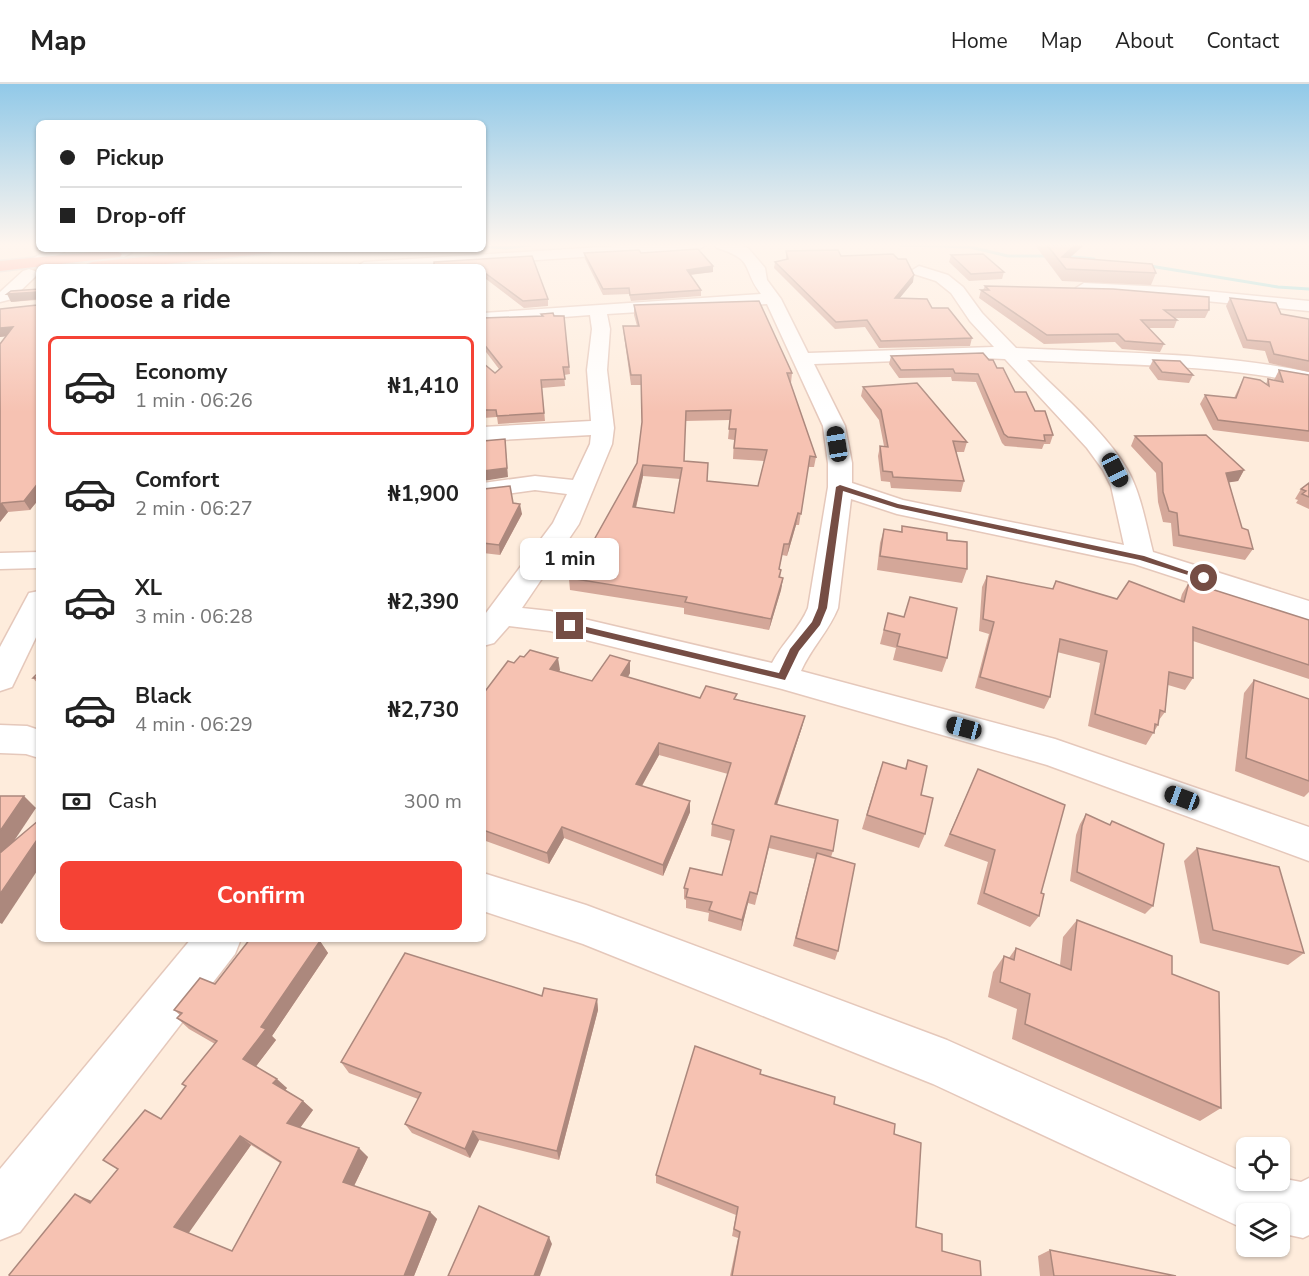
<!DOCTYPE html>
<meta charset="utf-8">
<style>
body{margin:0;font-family:"Nunito Sans",sans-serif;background:#f2f2f2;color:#222;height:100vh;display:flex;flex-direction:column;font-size:22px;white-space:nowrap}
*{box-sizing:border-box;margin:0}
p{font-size:20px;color:#767676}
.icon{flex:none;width:33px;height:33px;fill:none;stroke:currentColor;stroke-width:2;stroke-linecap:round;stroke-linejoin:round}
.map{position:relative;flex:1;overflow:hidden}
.sheet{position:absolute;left:36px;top:180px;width:450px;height:678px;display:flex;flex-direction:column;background:#fff;border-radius:9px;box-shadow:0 2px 4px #0004}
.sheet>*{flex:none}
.banner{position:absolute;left:36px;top:36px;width:450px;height:132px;border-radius:9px;box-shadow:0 2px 4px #0004;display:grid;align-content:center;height:132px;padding:0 24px;background:#fff}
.fabs{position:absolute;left:1236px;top:1053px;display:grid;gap:12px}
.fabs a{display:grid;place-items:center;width:54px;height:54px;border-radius:9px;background:#fff;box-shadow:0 2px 4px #0004;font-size:30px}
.end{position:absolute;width:27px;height:27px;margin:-14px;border:8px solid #754d44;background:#fff;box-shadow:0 0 0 3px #fff}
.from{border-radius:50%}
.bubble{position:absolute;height:42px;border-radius:9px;background:#fff;box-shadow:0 2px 4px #0004;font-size:20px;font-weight:700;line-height:42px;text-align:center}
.car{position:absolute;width:18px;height:36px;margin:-18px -9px;border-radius:8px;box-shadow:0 0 4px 2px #0007;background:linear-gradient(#222 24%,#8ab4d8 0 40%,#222 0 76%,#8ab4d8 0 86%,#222 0)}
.banner b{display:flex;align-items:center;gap:21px;height:57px;font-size:22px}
.banner b+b{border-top:2px solid #e0e0e0}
.banner i{width:15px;height:15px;background:#222}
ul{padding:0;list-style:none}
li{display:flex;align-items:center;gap:18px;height:99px;margin:0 12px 9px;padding:0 12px;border:3px solid transparent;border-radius:9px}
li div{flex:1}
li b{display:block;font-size:22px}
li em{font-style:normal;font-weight:700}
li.selected{border-color:#f54235}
li>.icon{width:54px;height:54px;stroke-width:1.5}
h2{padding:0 24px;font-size:27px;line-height:72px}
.pay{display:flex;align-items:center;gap:15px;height:66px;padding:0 24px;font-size:22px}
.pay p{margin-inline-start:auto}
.primary-button{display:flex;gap:12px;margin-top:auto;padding:12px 24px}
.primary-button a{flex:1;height:69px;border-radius:9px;background:#f54235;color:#fff;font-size:24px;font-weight:700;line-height:69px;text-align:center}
header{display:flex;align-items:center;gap:36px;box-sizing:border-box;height:84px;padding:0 30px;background:#fff;border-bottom:2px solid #e0e0e0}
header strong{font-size:28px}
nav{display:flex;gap:33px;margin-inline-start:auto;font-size:21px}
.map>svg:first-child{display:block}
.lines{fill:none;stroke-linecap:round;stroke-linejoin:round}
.stream{stroke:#95dbdb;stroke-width:3}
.minor-casing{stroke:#e5c8bb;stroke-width:3}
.highway-casing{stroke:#dbd1ce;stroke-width:3}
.minor{fill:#fff;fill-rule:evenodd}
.highway{fill:#ff998d;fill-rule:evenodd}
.wall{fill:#d4a799;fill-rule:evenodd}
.shaded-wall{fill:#ac887d}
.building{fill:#f6c2b2;stroke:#ac887d;stroke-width:1.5;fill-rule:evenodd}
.route{fill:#754d44}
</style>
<header>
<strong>Map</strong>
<nav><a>Home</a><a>Map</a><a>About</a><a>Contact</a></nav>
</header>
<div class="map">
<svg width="1309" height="1192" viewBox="0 0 1309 1192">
<rect width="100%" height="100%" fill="#feecdc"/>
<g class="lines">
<g class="stream">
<path d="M900,161L970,163L1008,172H1052"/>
<path d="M483,162L506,164L530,161"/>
<path d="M1063,172L1094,175"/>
<path d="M1144,181L1278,203L1309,205"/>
</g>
<g class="minor-casing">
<g id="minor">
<path d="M634,161H706L699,165L433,183H356L364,178Z"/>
<path d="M715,161H738L748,164L765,184L767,196L781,215L808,269L994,263L970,237L951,209L936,197L914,190L911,187L919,182L948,191L963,203L982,229L1016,264C1113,269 1214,268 1309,288V300C1217,280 1121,281 1027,276C1058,308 1105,347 1127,385C1141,409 1146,441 1153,468L1309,517V537L1134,480L897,430L851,415L838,524C829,547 811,564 801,587L1055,655L1309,743V777L1047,681L782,605L550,547L509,542L494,559L483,562V533L553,439L567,410L535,406L483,413V399L535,392L573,396L590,360L591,351L483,357V343L591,337L587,286L592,245L590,231L483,239V229L761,210C741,184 756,176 717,164ZM767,220L823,342L828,379V403L808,524C800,544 783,558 772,579L550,527L522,524L579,440L612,360L614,344L607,286L610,245L607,230ZM982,274L1005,275L1087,364L1103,386L1111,402L1124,461L903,416L852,399V379L845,342L814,280Z"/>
<path d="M50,165H69L39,181L34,183L26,178Z"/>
<path d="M112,165H128L131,169L124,173L119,172Z"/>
<path d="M148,165H163L156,169Z"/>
<path d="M29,185L35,187L37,190L35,193L12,215L0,218V208L23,187Z"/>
<path d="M1084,199L1165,203L1309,217V227L1165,213L1078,207L1076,204Z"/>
<path d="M39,468V484L0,485V469Z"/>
<path d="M39,507V547L12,603L0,607V563L29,509Z"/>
<path d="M0,641L27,642L39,646V674L26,670L0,669Z"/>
<path d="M483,789L586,821L947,956L1238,1086L1246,1087V1096H1280V1094L1301,1098L1309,1094V1151L1303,1154L1280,1149V1130H1246V1143L1236,1141L933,1000L583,860L483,827Z"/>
<path d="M191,855H241L235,870L20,1148L0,1156V1085Z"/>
</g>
</g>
<g class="highway-casing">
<g id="highway">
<path d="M226,165H276L269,169L137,183H84L92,178Z"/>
<path d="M115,166L122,170L120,173L0,187V177Z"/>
</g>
</g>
<use href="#minor" class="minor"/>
<use href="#highway" class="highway"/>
</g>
<g class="wall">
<path d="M1035,161H1084L1070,173L1156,189L1151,201L1062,197Z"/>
<path d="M786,167L841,172L913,198L899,214L932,224L972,254L970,262L879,264L865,243L835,245L774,184L775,178L786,176Z"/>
<path d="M584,169H641L713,188L690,191L701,206V212L631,217L629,210L603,211L585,175Z"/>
<path d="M951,171L1004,188L1002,195L969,197L949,178Z"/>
<path d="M532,172L548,215V222L524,224L486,195L434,178Z"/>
<path d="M985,202L1209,226L1205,234H1175L1177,236L1174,244H1149L1164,260L1160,268L1122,265L1115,258L1044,260L979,214L981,206H983Z"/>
<path d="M39,205V415L30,426L8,428L0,438L6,252L0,253V225L37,221V216L11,218Z"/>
<path d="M1230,214L1281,230L1309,235V288L1269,279L1265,267L1243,264L1226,222Z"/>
<path d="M634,221L792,289L791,299H790L816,373L814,383H808L799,441H796L787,472L782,471L779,486H781L780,494H783L781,506L769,546L684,530V524L570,506L568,484L590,463L637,379L642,338L641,301H631L624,252L623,242H637L634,231ZM730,336L728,355L734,356L733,375L764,377L758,402L707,397L684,377L685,337ZM643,392L680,395L674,429L636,424Z"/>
<path d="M541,230L564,232L570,290L564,291L565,302L542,304L545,337L498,340L497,333L483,334V279L495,289L499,285L483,264V234L541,232Z"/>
<path d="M891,272L989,276L997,284L1015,308L1035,327L1053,351L1050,360H1044L1042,365L1005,362L1002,359L976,298L952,297L951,293L899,294L889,280Z"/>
<path d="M1153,276L1193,291L1189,299L1158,296L1149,284Z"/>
<path d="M1279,286L1309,291V358L1213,346L1200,320L1205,311L1234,314L1244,293L1266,300L1268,295L1274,296Z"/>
<path d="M863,303L967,358L964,368H956L964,397L961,408L891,404L890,398L881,397L878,372L880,362H884L879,336L861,312Z"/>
<path d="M1135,352L1244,386L1238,397L1228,398L1242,444L1253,465L1245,476L1173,462L1171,439L1163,438L1158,418L1156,389L1131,362Z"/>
<path d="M1309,399V425L1296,419L1298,416L1295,415L1301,405Z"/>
<path d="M483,416L513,419L522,430L500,471L483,469Z"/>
<path d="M902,442L967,485L962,499L877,486L880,459L884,445L901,448Z"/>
<path d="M987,492L1052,505L1056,497L1117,515L1180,517L1182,510L1189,498L1309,536V595L1193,557V594L1185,606L1168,601L1165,628L1159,636L1158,641L1146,661L1088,642L1100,579L1057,568L1050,613L1044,625L975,604L989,550L979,547L982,503Z"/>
<path d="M910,513L947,574L942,588L893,576L896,564L880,560L888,529L904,533Z"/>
<path d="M630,577V589L628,593L700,614L736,615L805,632L802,643L777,721L833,767L831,773L838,867L835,876L793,862L815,775L769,764L755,821L748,819L741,847L708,837L709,829L686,824V816L684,815V804L722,791L731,757L711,752L712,740L728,690L659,671L642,702L690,728L663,792L564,754L549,780L483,756V610L514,579L560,586L558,587L592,597Z"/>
<path d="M39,588V601L33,594Z"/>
<path d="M1254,596L1309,615V708L1304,713L1235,687L1244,609Z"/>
<path d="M908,676L921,711L925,750L919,764L862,745L878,692L905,685Z"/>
<path d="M978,685L1041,809L1039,832L1030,843L977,820L988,778L944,762Z"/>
<path d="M1086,730L1109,741L1112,737L1153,822L1145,830L1070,797L1076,751L1080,740Z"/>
<path d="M1197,764L1304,869L1288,881L1200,859L1184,777Z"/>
<path d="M1077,836L1172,890L1221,1024L1200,1037L1012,955L1017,925L988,913L993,888L1004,872L1009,874L1016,864L1060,881L1063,853Z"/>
<path d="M250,855H316L315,856L320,857L328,869L272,952L276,956L256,982L287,1004L285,1006L303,1017L313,1026L300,1044L368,1073L354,1102L430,1128L437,1135L414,1192H10L92,1117L161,1035L186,1003L182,1000L215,960L189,945L177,934L180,931L174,926L215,900ZM251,1061L280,1079L232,1167L188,1149Z"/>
<path d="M542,912L597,915L598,926L559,1076L479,1056L470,1074L412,1049L405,1040L418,1015L349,989L341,978Z"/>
<path d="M760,990L834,1020L894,1050L916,1143L942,1167L981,1192H730L738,1154L732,1152L736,1131L656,1099V1091Z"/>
<path d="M1050,1166L1176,1192H1040L1038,1172Z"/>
</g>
<g class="shaded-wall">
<path d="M1075,161H1084L1063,180L1062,173Z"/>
<path d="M713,182V188L687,191V186Z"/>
<path d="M483,189H485L486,195L483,196Z"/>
<path d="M914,191L913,198L894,221L895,214Z"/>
<path d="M37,208L39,215L11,218L7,210Z"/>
<path d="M13,243L17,251L0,253V244Z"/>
<path d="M505,355L508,393L483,397V387Z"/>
<path d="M643,381V392L633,435V423Z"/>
<path d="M1244,386L1238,397L1219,400L1226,389Z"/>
<path d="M39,398V415L30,426L24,417Z"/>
<path d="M2,419L8,428L0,438V421Z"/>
<path d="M520,420L522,430L500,471L499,461Z"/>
<path d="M798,429L796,441L787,472L789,460Z"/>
<path d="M783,494L781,506L769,546L771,535Z"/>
<path d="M558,574L560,586L551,597L550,585Z"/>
<path d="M630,577V589L622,603L621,591Z"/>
<path d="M805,632L802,643L773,732L775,720Z"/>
<path d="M659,659V671L636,712V700Z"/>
<path d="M24,712L36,724L0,778V747Z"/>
<path d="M690,717V728L663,792V781Z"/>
<path d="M562,743L564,754L549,780L547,769Z"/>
<path d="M39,753V784L2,840L0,839V810Z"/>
<path d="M750,808L748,819L741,847L742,836Z"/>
<path d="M320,857L328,869L272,952L276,956L254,985L243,975L261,943Z"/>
<path d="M597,915L598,926L559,1076L557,1067Z"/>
<path d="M277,995L287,1004L283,1009L273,999Z"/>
<path d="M303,1017L313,1026L297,1048L287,1039Z"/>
<path d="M473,1047L479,1056L470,1074L465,1065Z"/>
<path d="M240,1052L251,1061L188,1150L174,1143Z"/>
<path d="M359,1064L368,1073L352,1106L343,1098Z"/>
<path d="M75,1110L92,1117L90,1119Z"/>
<path d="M430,1128L437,1135L414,1192H404Z"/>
<path d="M549,1153L552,1160L540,1192H534Z"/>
</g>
<g class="building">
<path d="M1047,161H1075L1062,173L1152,180L1156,189L1066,185Z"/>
<path d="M698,165L713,182L687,186L701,206L630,211L629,204L603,205L584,169L639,166L641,169Z"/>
<path d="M838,166L841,172L893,170L898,175H906L914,191L895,214L927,215L932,224H948L972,254L881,257L867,236L836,238L775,178L788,175L786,167Z"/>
<path d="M983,170L1004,188L971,190L951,171Z"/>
<path d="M532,172L548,215L523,217L485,189H483V183H434V178Z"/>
<path d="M985,202L1113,205L1209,213V226H1164L1177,236H1141L1164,260L1125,257L1118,250L1047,251L981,206H989Z"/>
<path d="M39,205V398L24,417L2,419L0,421V260L13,243L0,244V225L37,221V208L7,210L11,207Z"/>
<path d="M1230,214L1276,219L1281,230L1309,235V277L1274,270L1270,258L1247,256Z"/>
<path d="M759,217L792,289H787L816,373L810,372L801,430L798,429L789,460H784L779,485L781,486L779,493L783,494L771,535L685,518L687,513L569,494L575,484H568L582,462L590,463L637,379L642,338L641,291H631L623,242H639L634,221ZM731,326L729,345H736L734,364L767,366L758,402L707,397L708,379L684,377L686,327ZM643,381L682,384L674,429L633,423Z"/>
<path d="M553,229L554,232H564L569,283H563L565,295L541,296L544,329L497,332L496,326H483V279L495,289L502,283L483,259V234L543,232L541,230Z"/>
<path d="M983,269L989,276H993L997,284H1003L1015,308H1026L1035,327H1045L1053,351H1044L1045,357L1008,353L1004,350L978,290L955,289L953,285L901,286L891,272Z"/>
<path d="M1153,276L1180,277L1193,291L1162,288Z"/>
<path d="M1279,286L1309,291V347L1218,336L1205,311L1236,314L1244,293L1260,296L1269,302L1268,295L1283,298Z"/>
<path d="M917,299L967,358L953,357L964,397L893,393L892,388L883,387L880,362L888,363L881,326L863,303Z"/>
<path d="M1206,351L1244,386L1226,389L1242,444L1248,446L1253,465L1179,451L1177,429L1169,427L1163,408L1162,379L1135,352Z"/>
<path d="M505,355L507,384L483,387V357Z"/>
<path d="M1309,399V413L1302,410L1306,407L1301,405Z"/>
<path d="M510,402L513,419L520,420L499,461L483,459V416L485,412L484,405Z"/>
<path d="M902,442L947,449V456L967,458V485L880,472L884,445L902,448Z"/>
<path d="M987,492L1053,505L1056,497L1117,515L1129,497L1184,518L1189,498L1309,536V581L1193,543V594L1169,588L1165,628L1160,626L1158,641L1155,640L1154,649L1095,630L1107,567L1060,555L1050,613L980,593L994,538L983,535Z"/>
<path d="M910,513L957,524L947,574L897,562L900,550L884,546L888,529L904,533Z"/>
<path d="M530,566L558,574L550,585L592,597L610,571L630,577L621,591L700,614L706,602L737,610L734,615L805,632L775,720L838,736L833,767L771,752L757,810L750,808L742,836L709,826L712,818L686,813L688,805L684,804L690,784L722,791L734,746L712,740L731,679L659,659L636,700L690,717L663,781L562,743L547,769L483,746V610L508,577L514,579L520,572L524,573Z"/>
<path d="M39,588V594H33Z"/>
<path d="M1254,596L1309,615V697L1246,674Z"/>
<path d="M908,676L927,682L921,711L933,714L925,750L867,731L883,678L906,685Z"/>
<path d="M978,685L1065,721L1041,809L1044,810L1039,832L984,809L995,766L950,750Z"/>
<path d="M0,712H24L0,747Z"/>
<path d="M1086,730L1110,741L1112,737L1164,760L1153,822L1077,788L1082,742Z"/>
<path d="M39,736V753L0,810V769Z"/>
<path d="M1197,764L1279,783L1304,869L1213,846Z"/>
<path d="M817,769L855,780L838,867L796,854Z"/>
<path d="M1077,836L1172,872V890L1219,908L1221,1024L1025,940L1030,910L1000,898L1004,872L1014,876L1016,864L1071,886Z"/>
<path d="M250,855H313L320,857L261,943L266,945L243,975L277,995L273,999L303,1017L287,1039L359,1064L343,1098L430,1128L404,1192H10L9,1191L75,1110L90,1119L118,1085L103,1076L145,1026L161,1035L186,1002L182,1000L217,957L177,934L182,929L174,926L200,894L215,900ZM240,1052L281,1078L232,1167L174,1143Z"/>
<path d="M405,869L542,912L544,904L597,915L557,1067L473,1047L465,1065L405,1040L421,1009L341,978Z"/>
<path d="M695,962L761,986L760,990L835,1013L834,1020L895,1040L894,1050L921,1059L916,1143L942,1150V1167L980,1177L981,1192H732L740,1148L734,1145L738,1123L656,1091Z"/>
<path d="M479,1122L549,1153L534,1192H448Z"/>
<path d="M1050,1166L1176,1192H1054Z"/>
</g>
<linearGradient id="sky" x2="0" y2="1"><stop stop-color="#91c9e8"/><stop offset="0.49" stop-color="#fff6ef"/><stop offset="1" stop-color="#fff6ef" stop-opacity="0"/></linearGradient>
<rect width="1309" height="328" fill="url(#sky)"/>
<path class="route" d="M840,401L898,420L1144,472L1208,494L1204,496L1140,476L897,424L843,407L827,524L820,541L799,567L785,596L570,545L566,542L570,539L779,589L790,565L812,538L818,524L836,403Z"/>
</svg>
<div class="fabs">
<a><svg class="icon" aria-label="locate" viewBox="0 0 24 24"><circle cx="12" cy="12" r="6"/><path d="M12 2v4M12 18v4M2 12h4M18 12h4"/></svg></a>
<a><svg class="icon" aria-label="layers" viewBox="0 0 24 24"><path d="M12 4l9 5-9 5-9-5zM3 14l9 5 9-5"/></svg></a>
</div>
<i class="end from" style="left:1204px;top:494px"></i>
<i class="end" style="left:570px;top:542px"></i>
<div class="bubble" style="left:520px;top:454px;width:99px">1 min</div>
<i class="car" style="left:837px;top:360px;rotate:351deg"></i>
<i class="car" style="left:1115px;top:386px;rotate:153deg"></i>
<i class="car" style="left:964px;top:644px;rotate:285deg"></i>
<i class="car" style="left:1182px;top:714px;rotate:290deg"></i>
<div class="banner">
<b><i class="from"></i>Pickup</b>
<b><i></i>Drop-off</b>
</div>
<section class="sheet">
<h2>Choose a ride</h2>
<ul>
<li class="selected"><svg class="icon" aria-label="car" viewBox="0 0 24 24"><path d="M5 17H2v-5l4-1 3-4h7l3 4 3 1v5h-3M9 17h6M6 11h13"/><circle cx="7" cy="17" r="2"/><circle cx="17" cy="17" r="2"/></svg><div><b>Economy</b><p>1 min · 06:26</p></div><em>₦1,410</em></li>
<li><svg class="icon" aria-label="car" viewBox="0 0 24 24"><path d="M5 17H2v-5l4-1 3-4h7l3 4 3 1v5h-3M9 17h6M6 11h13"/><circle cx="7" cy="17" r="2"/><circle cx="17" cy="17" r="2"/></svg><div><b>Comfort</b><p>2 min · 06:27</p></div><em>₦1,900</em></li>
<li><svg class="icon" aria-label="car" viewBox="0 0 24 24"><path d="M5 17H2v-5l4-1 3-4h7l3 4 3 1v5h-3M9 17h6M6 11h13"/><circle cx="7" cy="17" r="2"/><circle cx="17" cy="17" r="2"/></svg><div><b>XL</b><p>3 min · 06:28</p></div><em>₦2,390</em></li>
<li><svg class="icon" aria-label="car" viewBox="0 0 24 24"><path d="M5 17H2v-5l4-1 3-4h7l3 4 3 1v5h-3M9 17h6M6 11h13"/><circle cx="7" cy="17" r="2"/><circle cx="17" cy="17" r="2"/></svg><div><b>Black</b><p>4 min · 06:29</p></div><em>₦2,730</em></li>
</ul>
<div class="pay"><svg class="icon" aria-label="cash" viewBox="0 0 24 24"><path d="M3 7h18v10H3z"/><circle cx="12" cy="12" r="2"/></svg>Cash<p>300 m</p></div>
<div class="primary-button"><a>Confirm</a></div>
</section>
</div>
